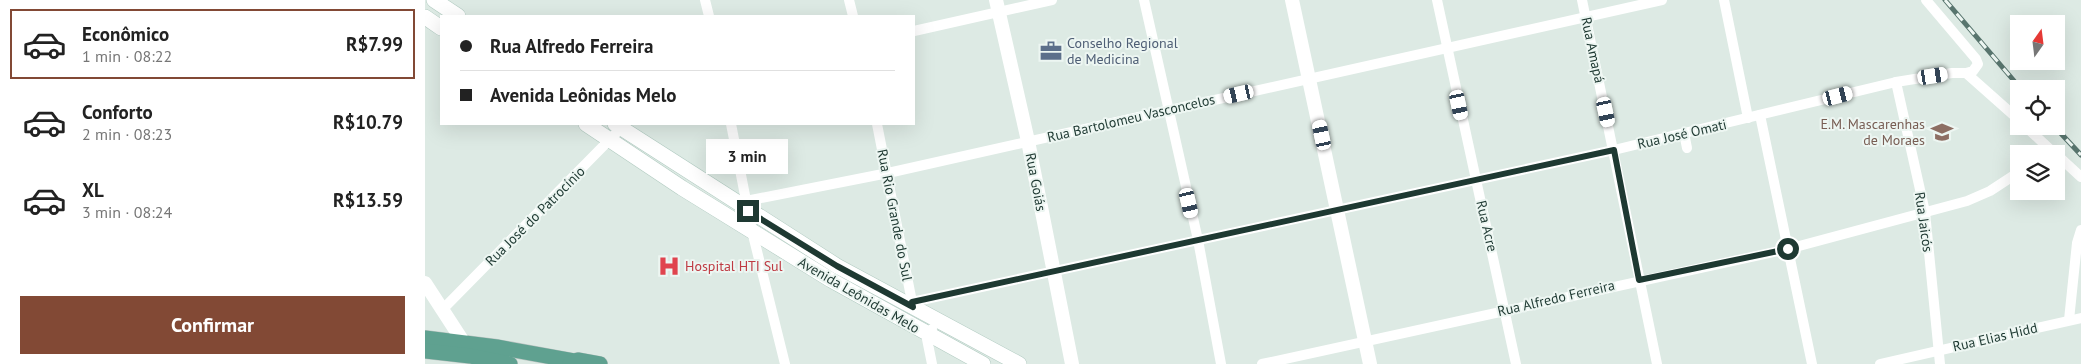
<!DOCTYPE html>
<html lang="pt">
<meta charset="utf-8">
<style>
body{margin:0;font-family:"PT Sans",sans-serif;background:#f6f6f6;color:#222;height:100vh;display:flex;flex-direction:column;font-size:19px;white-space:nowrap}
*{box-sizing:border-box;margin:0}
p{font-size:16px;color:#767676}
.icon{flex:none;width:28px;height:28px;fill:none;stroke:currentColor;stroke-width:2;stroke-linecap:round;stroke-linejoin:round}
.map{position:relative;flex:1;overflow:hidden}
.details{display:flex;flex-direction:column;background:#fff;width:425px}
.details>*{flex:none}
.guide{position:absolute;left:15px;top:15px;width:475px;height:110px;border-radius:0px;box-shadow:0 5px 20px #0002;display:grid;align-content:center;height:110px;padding:0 20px;background:#fff}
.needle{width:32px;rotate:14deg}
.controls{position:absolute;left:1585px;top:15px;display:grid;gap:10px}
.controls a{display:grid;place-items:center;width:55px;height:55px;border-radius:0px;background:#fff;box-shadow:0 5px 20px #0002;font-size:25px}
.end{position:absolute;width:22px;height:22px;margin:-11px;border:6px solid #1e3932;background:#fff;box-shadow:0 0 0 2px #fff}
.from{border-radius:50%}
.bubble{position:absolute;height:35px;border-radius:0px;background:#fff;box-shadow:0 5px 20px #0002;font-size:16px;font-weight:700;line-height:35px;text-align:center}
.car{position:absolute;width:15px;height:30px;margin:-15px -8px;border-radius:6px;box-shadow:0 0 4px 1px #0007;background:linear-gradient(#fff 24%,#345 0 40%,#fff 0 76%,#345 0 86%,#fff 0)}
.guide b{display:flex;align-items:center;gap:18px;height:48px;font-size:19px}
.guide b+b{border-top:1px solid #e0e0e0}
.guide i{width:12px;height:12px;background:#222}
ul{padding:9px 0 0;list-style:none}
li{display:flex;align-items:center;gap:15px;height:70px;margin:0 10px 8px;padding:0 10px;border:2px solid transparent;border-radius:0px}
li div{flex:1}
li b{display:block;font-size:19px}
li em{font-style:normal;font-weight:700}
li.on{border-color:#824935}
li>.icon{width:45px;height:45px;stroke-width:1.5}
.action{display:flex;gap:10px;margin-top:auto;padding:10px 20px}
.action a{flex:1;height:58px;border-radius:0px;background:#824935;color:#fff;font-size:20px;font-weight:700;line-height:58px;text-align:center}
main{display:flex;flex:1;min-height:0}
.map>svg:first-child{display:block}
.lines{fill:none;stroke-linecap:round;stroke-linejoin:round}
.secondary-casing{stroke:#b0cac0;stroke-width:16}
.primary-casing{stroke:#bcc4c2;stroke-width:16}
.minor{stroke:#fff;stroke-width:10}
.tertiary{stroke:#fff;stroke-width:14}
.secondary{stroke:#fff;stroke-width:15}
.primary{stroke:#5fa190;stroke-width:15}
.rail-casing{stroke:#58756e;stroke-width:5}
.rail{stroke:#edf6f2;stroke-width:3;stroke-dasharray:9;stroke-linecap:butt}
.route{stroke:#1e3932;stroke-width:6}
.labels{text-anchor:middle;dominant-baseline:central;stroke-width:4;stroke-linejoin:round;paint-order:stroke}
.service-label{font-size:14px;fill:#4e5e75;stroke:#edf6f2;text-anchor:start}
.street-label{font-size:14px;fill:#1e3932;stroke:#edf6f2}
.education-label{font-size:14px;fill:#785e54;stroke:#edf6f2;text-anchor:end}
.health-label{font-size:14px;fill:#be3a42;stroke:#edf6f2;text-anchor:start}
</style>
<main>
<section class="details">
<ul>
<li class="on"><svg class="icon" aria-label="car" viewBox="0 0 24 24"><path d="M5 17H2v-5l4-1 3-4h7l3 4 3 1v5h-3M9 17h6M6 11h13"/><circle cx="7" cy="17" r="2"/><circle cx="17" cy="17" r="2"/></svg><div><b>Econômico</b><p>1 min · 08:22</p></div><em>R$7.99</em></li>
<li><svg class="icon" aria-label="car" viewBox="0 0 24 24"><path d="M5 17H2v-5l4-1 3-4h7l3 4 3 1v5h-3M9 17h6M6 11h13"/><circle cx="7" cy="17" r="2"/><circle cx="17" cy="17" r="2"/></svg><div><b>Conforto</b><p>2 min · 08:23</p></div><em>R$10.79</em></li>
<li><svg class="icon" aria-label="car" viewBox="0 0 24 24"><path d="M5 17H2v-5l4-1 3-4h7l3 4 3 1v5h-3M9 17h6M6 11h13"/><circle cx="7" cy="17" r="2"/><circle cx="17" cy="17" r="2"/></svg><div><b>XL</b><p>3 min · 08:24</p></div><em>R$13.59</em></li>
</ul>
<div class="action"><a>Confirmar</a></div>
</section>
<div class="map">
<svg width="1656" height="364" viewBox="0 0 1656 364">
<rect width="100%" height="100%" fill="#ddeae4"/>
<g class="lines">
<g class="secondary-casing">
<g id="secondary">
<path d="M9,0L33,16"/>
<path d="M0,17L16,28"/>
<path d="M161,124L257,188L406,280L558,364"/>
<path d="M190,124L412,266L594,364"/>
</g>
</g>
<g class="primary-casing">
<g id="primary">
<path d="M0,338L72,347L149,361"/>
<path d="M0,351L45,356L85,364"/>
<path d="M145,364L153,360L175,364"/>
</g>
</g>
<g class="minor">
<path d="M280,0L284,16"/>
<path d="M424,0L428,16"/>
<path d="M719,0L773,240L796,364"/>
<path d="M1012,0L1091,364"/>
<path d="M1157,0L1232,364"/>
<path d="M1299,0L1323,118"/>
<path d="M1501,0L1551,59L1553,64L1548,71L1541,73"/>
<path d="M489,31L627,0"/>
<path d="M1471,82L1500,212L1515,364"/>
<path d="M1335,115L1387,364"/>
<path d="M306,124L327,231L360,364"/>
<path d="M452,124L488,307"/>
<path d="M1600,126L1630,154"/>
<path d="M1259,133L1262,148"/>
<path d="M1631,154L1656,177"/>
<path d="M321,201L463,173L1237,0"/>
<path d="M487,302L1189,150L1471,82L1527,73H1541L1594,120"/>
<path d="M18,309L200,124"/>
<path d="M1644,320L1652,243L1656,230"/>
<path d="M507,364L502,339L507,329"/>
<path d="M837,364L1363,249L1542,201L1565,191L1594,172"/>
<path d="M1455,364L1656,318"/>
</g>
<g class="tertiary">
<path d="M571,0L603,141L647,364"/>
<path d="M867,0L945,364"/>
<path d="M0,283L39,343"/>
</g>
<use href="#secondary" class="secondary"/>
<use href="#primary" class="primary"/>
<g class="rail-casing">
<g id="rail">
<path d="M1520,0L1596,89"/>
<path d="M1629,126L1656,155"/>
</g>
</g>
<use href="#rail" class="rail"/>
</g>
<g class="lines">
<path class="route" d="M323,211L412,266L488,307L487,302L1189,150L1214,280L1363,249"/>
</g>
<defs>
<g id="office-bare" transform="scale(1.725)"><path d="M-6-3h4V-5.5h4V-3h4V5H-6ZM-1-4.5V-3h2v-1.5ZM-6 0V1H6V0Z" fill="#5c6f8a" stroke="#edf6f2" stroke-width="2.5" paint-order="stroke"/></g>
<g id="school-bare" transform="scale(1.725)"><path d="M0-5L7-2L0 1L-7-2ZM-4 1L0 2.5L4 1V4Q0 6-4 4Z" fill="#8d6e63" stroke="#edf6f2" stroke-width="2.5" paint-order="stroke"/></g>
<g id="hospital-bare" transform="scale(1.725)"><path d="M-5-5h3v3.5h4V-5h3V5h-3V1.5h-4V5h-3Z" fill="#e0444e" stroke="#edf6f2" stroke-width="2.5" paint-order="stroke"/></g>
</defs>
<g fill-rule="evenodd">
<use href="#office-bare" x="626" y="51"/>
<use href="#school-bare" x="1517" y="132"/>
<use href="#hospital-bare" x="244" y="266"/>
</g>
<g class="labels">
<g class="service-label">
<text x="642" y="43">Conselho Regional<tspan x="642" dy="16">de Medicina</tspan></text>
</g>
<g class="street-label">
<text transform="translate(1168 50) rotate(78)">Rua Amapá</text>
<text transform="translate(706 118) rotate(-13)">Rua Bartolomeu Vasconcelos</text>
<text transform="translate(1257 134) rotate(-13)">Rua José Omati</text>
<text transform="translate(611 182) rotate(79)">Rua Goiás</text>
<text transform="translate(470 215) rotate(79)">Rua Rio Grande do Sul</text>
<text transform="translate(110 216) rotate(-45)">Rua José do Patrocínio</text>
<text transform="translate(1499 222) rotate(82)">Rua Jaicós</text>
<text transform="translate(1062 226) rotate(77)">Rua Acre</text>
<text transform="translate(434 295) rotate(30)">Avenida Leônidas Melo</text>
<text transform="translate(1131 298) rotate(-13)">Rua Alfredo Ferreira</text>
<text transform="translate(1570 337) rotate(-13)">Rua Elias Hidd</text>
</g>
<g class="education-label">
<text x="1500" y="124">E.M. Mascarenhas<tspan x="1500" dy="16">de Moraes</tspan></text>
</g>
<g class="health-label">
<text x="260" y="266">Hospital HTI Sul</text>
</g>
</g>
</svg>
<div class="controls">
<a><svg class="needle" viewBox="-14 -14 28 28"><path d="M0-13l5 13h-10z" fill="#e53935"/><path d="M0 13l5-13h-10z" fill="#767676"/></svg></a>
<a><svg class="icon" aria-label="locate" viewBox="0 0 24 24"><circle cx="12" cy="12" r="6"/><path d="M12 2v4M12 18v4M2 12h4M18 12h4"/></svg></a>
<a><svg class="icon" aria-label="layers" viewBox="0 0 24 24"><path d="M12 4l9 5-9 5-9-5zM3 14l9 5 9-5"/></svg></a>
</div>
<i class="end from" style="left:1363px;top:249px"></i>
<i class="end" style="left:323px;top:211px"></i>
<div class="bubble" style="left:281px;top:139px;width:82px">3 min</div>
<i class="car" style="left:1508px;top:76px;rotate:81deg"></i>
<i class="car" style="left:814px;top:94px;rotate:257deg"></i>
<i class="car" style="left:1413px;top:96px;rotate:76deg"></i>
<i class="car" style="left:1034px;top:105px;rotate:168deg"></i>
<i class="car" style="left:1181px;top:112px;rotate:168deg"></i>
<i class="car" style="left:897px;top:135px;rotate:348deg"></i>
<i class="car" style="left:764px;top:203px;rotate:167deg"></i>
<div class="guide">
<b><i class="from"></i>Rua Alfredo Ferreira</b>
<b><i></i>Avenida Leônidas Melo</b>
</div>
</div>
</main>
